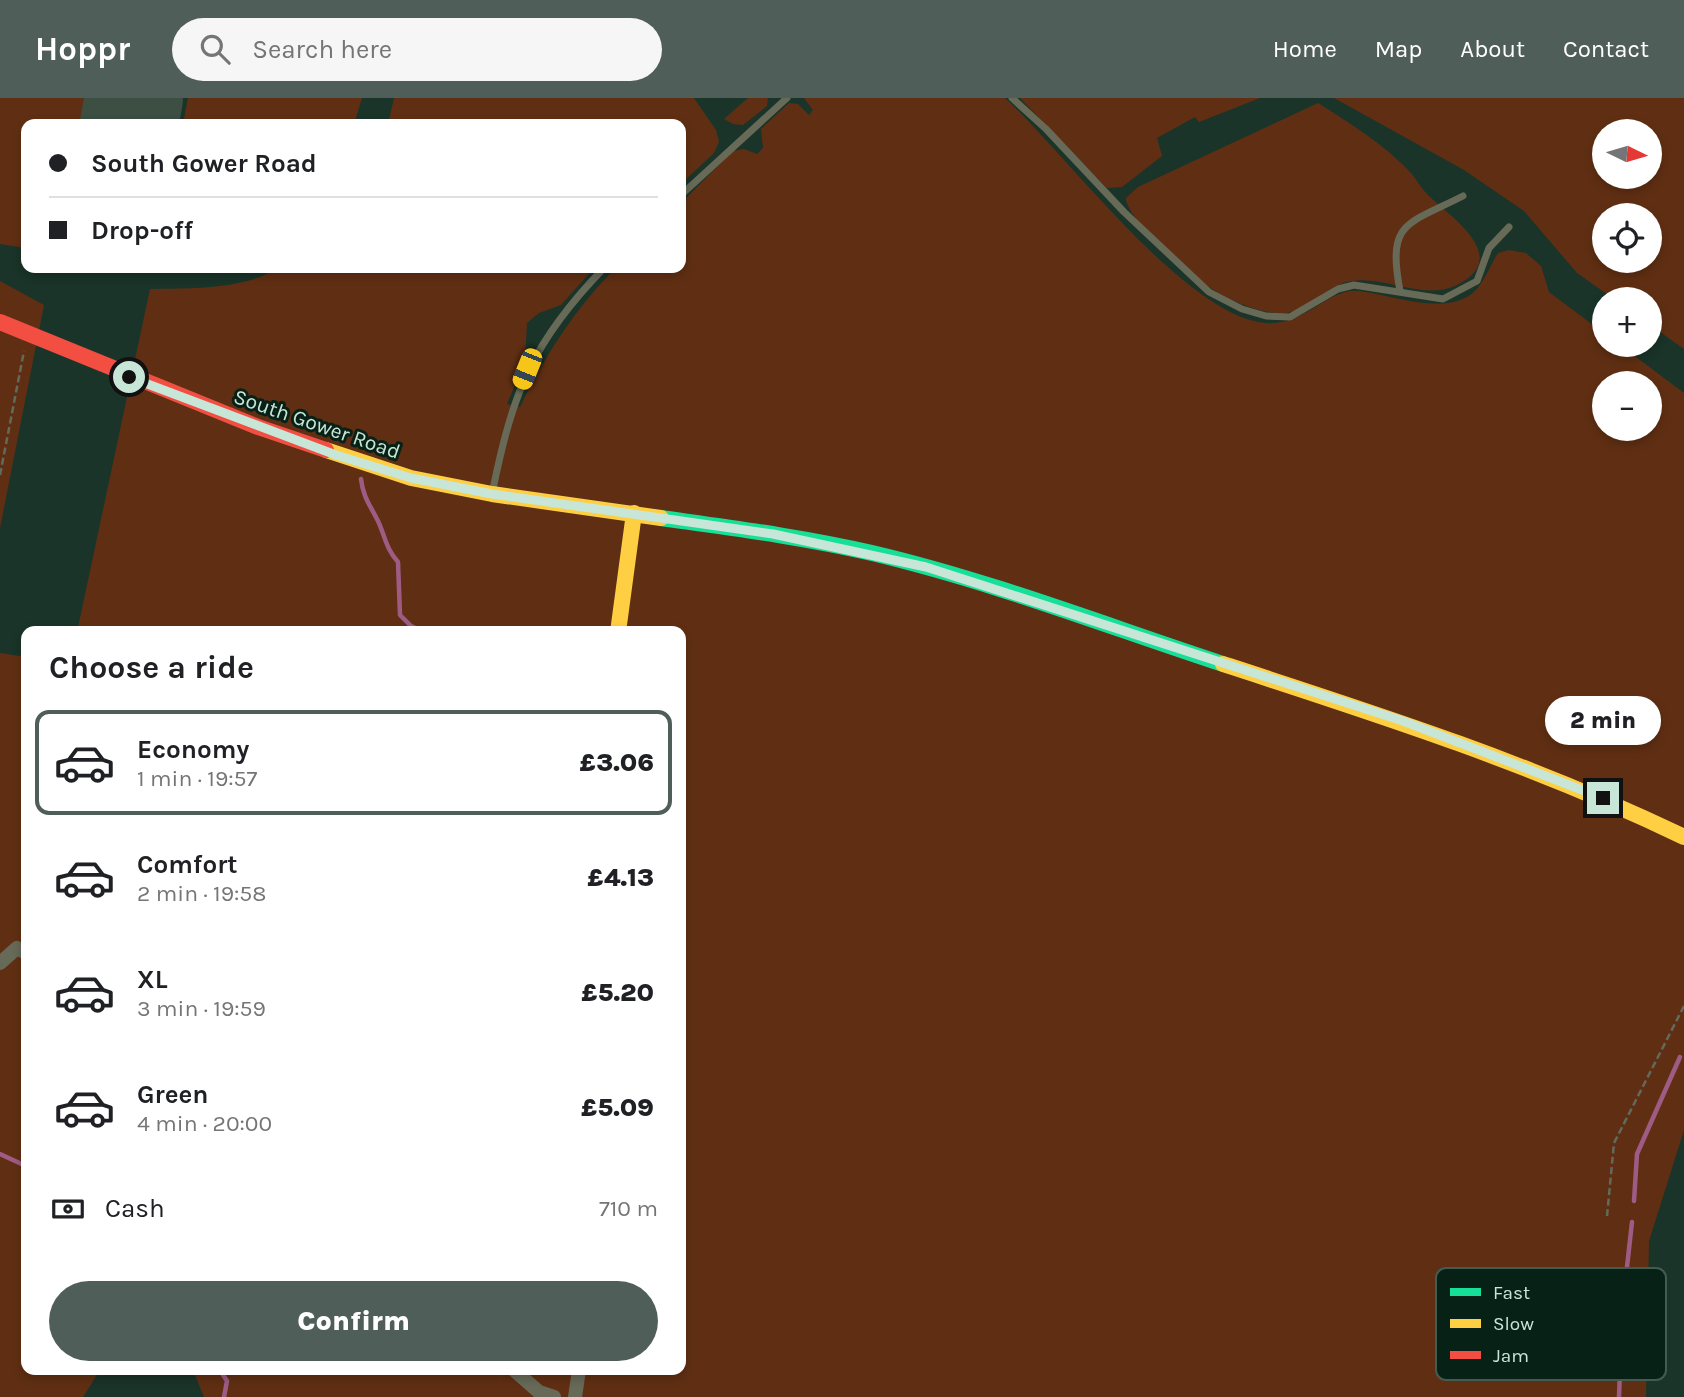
<!DOCTYPE html>
<meta charset="utf-8">
<style>
body{margin:0;font-family:Karla,sans-serif;background:#f6f6f6;color:#202124;height:100vh;display:flex;flex-direction:column;font-size:26px;white-space:nowrap}
*{box-sizing:border-box;margin:0}
p{font-size:23px;color:#757577}
.icon{flex:none;width:38px;height:38px;fill:none;stroke:currentColor;stroke-width:2;stroke-linecap:round;stroke-linejoin:round}
.map{position:relative;flex:1;overflow:hidden}
.sheet{position:absolute;left:21px;top:528px;width:665px;height:749px;display:flex;flex-direction:column;background:#fff;border-radius:14px;box-shadow:0 4px 10px #0003}
.sheet>*{flex:none}
.banner{position:absolute;left:21px;top:21px;width:665px;height:154px;border-radius:14px;box-shadow:0 4px 10px #0003;display:grid;align-content:center;height:154px;padding:0 28px;background:#fff}
.needle{width:46px;rotate:95deg}
.fabs{position:absolute;left:1592px;top:21px;display:grid;gap:14px}
.fabs a{display:grid;place-items:center;width:70px;height:70px;border-radius:50%;background:#fff;box-shadow:0 4px 10px #0003;font-size:35px}
.end{position:absolute;width:32px;height:32px;margin:-16px;border:9px solid #c8e6d7;background:#111;box-shadow:0 0 0 4px #111}
.from{border-radius:50%}
.bubble{position:absolute;height:49px;border-radius:24px;background:#fff;box-shadow:0 4px 10px #0003;font-size:23px;font-weight:800;line-height:49px;text-align:center}
.car{position:absolute;width:21px;height:42px;margin:-21px -10px;border-radius:9px;box-shadow:0 0 5px 2px #0007;background:linear-gradient(#f5c518 24%,#345 0 40%,#f5c518 0 76%,#345 0 86%,#f5c518 0)}
.banner b{display:flex;align-items:center;gap:24px;height:66px;font-size:26px}
.banner b+b{border-top:2px solid #e0e0e0}
.banner i{width:18px;height:18px;background:#202124}
ul{padding:0;list-style:none}
li{display:flex;align-items:center;gap:21px;height:105px;margin:0 14px 10px;padding:0 14px;border:4px solid transparent;border-radius:14px}
li div{flex:1}
li b{display:block;font-size:26px}
li em{font-style:normal;font-weight:800}
li.current{border-color:#505e59}
li>.icon{width:63px;height:63px;stroke-width:1.5}
h2{padding:0 28px;font-size:32px;line-height:84px}
.pay{display:flex;align-items:center;gap:18px;height:77px;padding:0 28px;font-size:26px}
.pay p{margin-inline-start:auto}
.button{display:flex;gap:14px;margin-top:auto;padding:14px 28px}
.button a{flex:1;height:80px;border-radius:42px;background:#505e59;color:#fff;font-size:28px;font-weight:800;line-height:80px;text-align:center}
header{display:flex;align-items:center;gap:42px;box-sizing:border-box;height:98px;padding:0 35px;background:#505e59;color:#fff}
header strong{font-size:33px}
nav{display:flex;gap:38px;margin-inline-start:auto;font-size:24px}
.search{width:490px;height:63px;background:#f6f6f6;display:flex;align-items:center;gap:18px;box-sizing:border-box;padding:0 24px;border-radius:38px;color:#757577;font-size:26px}
.map>svg:first-child{display:block}
.green{fill:#602f13;fill-rule:evenodd}
.lines{fill:none;stroke-linecap:round;stroke-linejoin:round}
.stream{stroke:#9e5c84;stroke-width:4.5}
.runway{stroke:#3c4f42;stroke-width:98}
.path{stroke:#626a5c;stroke-width:2.5;stroke-dasharray:7 3.5;stroke-linecap:butt}
.lane{stroke:#686a58;stroke-width:7}
.street{stroke:#686a58;stroke-width:14}
.fast{stroke:#16e098;stroke-width:16}
.slow{stroke:#ffcf43;stroke-width:16}
.jam{stroke:#f24e42;stroke-width:16}
.route{stroke:#c8e6d7;stroke-width:9}
.labels{text-anchor:middle;dominant-baseline:central;stroke-width:6;stroke-linejoin:round;paint-order:stroke}
.street-label{font-size:21px;fill:#c8e6d7;stroke:#082117}
.key{fill:#082117;stroke:#425c51;stroke-width:2}
.key-label{font-size:19px;fill:#c8e6d7}
</style>
<header>
<strong>Hoppr</strong>
<div class="search"><svg class="icon" aria-label="search" viewBox="0 0 24 24"><circle cx="10" cy="10" r="6"/><path d="M15 15l6 6"/></svg>Search here</div>
<nav><a>Home</a><a>Map</a><a>About</a><a>Contact</a></nav>
</header>
<div class="map">
<svg width="1684" height="1299" viewBox="0 0 1684 1299">
<rect width="100%" height="100%" fill="#1a3429"/>
<g class="green">
<path d="M0,0H88L83,26H26V150L0,146Z"/>
<path d="M188,0H362L354,26H183Z"/>
<path d="M394,0H694L716,32L719,44L714,55L681,86V26H388Z"/>
<path d="M748,0H768L767,8L743,27L733,26L724,21Z"/>
<path d="M804,0H1005C1066,56 1186,219 1266,225C1306,228 1327,190 1359,193C1392,197 1449,220 1476,192C1485,182 1491,166 1498,155L1509,152L1526,155L1541,168L1549,194L1605,236V247H1620L1684,295V1032L1649,1143L1646,1299H204L193,1272H681V534H77L150,191C195,190 240,192 279,170H594L561,207L539,215L527,225L525,263L507,306L520,309C545,258 575,210 616,170H681V105L733,53L744,51L757,56L763,50L761,31L789,5L798,6L809,17L813,12ZM1605,285H1650V331H1605Z"/>
<path d="M1020,0H1260L1199,24L1195,19L1157,40L1162,58L1122,89L1107,90Z"/>
<path d="M1334,0H1684V251L1650,227V201H1614L1577,175L1524,113L1464,72ZM1605,33H1650V79H1605ZM1605,117H1650V163H1605Z"/>
<path d="M1318,5C1351,26 1384,46 1411,75C1417,82 1421,90 1427,96C1448,117 1514,159 1457,187C1424,203 1386,178 1352,183C1327,186 1311,212 1286,215C1262,217 1232,203 1212,191C1192,179 1126,121 1126,100L1138,89Z"/>
<path d="M0,183L44,207L0,430Z"/>
<path d="M0,555L26,559V1272H100L83,1299H0Z"/>
</g>
<g class="lines">
<g class="stream">
<path d="M361,381C363,399 370,407 378,423C385,438 386,451 398,464L400,517L411,528L424,534"/>
<path d="M0,1056L26,1068"/>
<path d="M1634,1103L1637,1056L1680,959"/>
<path d="M1623,1205L1632,1124"/>
<path d="M220,1272L227,1283L224,1299"/>
<path d="M1619,1299L1622,1220"/>
</g>
<path class="runway" d="M129,26L134,0"/>
<g class="path">
<path d="M0,377L24,253"/>
<path d="M1607,1118L1614,1045L1684,908"/>
<path d="M493,1272L501,1279"/>
</g>
<g class="lane">
<path d="M1012,0L1046,31L1124,114L1209,194L1242,211L1266,218L1290,219L1338,191L1354,187L1443,201L1477,183L1489,150L1509,129"/>
<path d="M681,97L787,0"/>
<path d="M1400,193C1387,123 1406,127 1463,98"/>
<path d="M493,391C513,293 533,243 604,170"/>
</g>
<g class="street">
<path d="M0,865L17,850L26,855"/>
<path d="M514,1272L539,1294L554,1299"/>
<path d="M575,1299L579,1272"/>
</g>
<path class="fast" d="M661,420C732,430 803,439 872,455C991,483 1107,528 1223,566"/>
<g class="slow">
<path d="M326,352L411,380L492,396L661,420"/>
<path d="M618,534L634,415"/>
<path d="M1223,566C1380,617 1535,667 1684,739"/>
</g>
<path class="jam" d="M0,224L258,329L326,352"/>
</g>
<g class="lines">
<path class="route" d="M129,279L336,357L411,380L492,396L773,436L926,469L1403,623L1603,700"/>
</g>
<g class="labels">
<g class="street-label">
<text transform="translate(317 326) rotate(19)">South Gower Road</text>
</g>
</g>
<rect x="1436" y="1170" width="230" height="112" rx="10" class="key"/>
<rect x="1450" y="1190" width="31" height="8" fill="#16e098"/>
<rect x="1450" y="1221" width="31" height="9" fill="#ffcf43"/>
<rect x="1450" y="1253" width="31" height="8" fill="#f24e42"/>
<g class="key-label">
<text x="1493" y="1201">Fast</text>
<text x="1493" y="1232">Slow</text>
<text x="1493" y="1264">Jam</text>
</g>
</svg>
<div class="fabs">
<a><svg class="needle" viewBox="-14 -14 28 28"><path d="M0-13l5 13h-10z" fill="#e53935"/><path d="M0 13l5-13h-10z" fill="#757577"/></svg></a>
<a><svg class="icon" aria-label="locate" viewBox="0 0 24 24"><circle cx="12" cy="12" r="6"/><path d="M12 2v4M12 18v4M2 12h4M18 12h4"/></svg></a>
<a>+</a>
<a>−</a>
</div>
<i class="end from" style="left:129px;top:279px"></i>
<i class="end" style="left:1603px;top:700px"></i>
<div class="bubble" style="left:1545px;top:598px;width:116px">2 min</div>
<i class="car" style="left:527px;top:271px;rotate:202deg"></i>
<div class="banner">
<b><i class="from"></i>South Gower Road</b>
<b><i></i>Drop-off</b>
</div>
<section class="sheet">
<h2>Choose a ride</h2>
<ul>
<li class="current"><svg class="icon" aria-label="car" viewBox="0 0 24 24"><path d="M5 17H2v-5l4-1 3-4h7l3 4 3 1v5h-3M9 17h6M6 11h13"/><circle cx="7" cy="17" r="2"/><circle cx="17" cy="17" r="2"/></svg><div><b>Economy</b><p>1 min · 19:57</p></div><em>£3.06</em></li>
<li><svg class="icon" aria-label="car" viewBox="0 0 24 24"><path d="M5 17H2v-5l4-1 3-4h7l3 4 3 1v5h-3M9 17h6M6 11h13"/><circle cx="7" cy="17" r="2"/><circle cx="17" cy="17" r="2"/></svg><div><b>Comfort</b><p>2 min · 19:58</p></div><em>£4.13</em></li>
<li><svg class="icon" aria-label="car" viewBox="0 0 24 24"><path d="M5 17H2v-5l4-1 3-4h7l3 4 3 1v5h-3M9 17h6M6 11h13"/><circle cx="7" cy="17" r="2"/><circle cx="17" cy="17" r="2"/></svg><div><b>XL</b><p>3 min · 19:59</p></div><em>£5.20</em></li>
<li><svg class="icon" aria-label="car" viewBox="0 0 24 24"><path d="M5 17H2v-5l4-1 3-4h7l3 4 3 1v5h-3M9 17h6M6 11h13"/><circle cx="7" cy="17" r="2"/><circle cx="17" cy="17" r="2"/></svg><div><b>Green</b><p>4 min · 20:00</p></div><em>£5.09</em></li>
</ul>
<div class="pay"><svg class="icon" aria-label="cash" viewBox="0 0 24 24"><path d="M3 7h18v10H3z"/><circle cx="12" cy="12" r="2"/></svg>Cash<p>710 m</p></div>
<div class="button"><a>Confirm</a></div>
</section>
</div>
